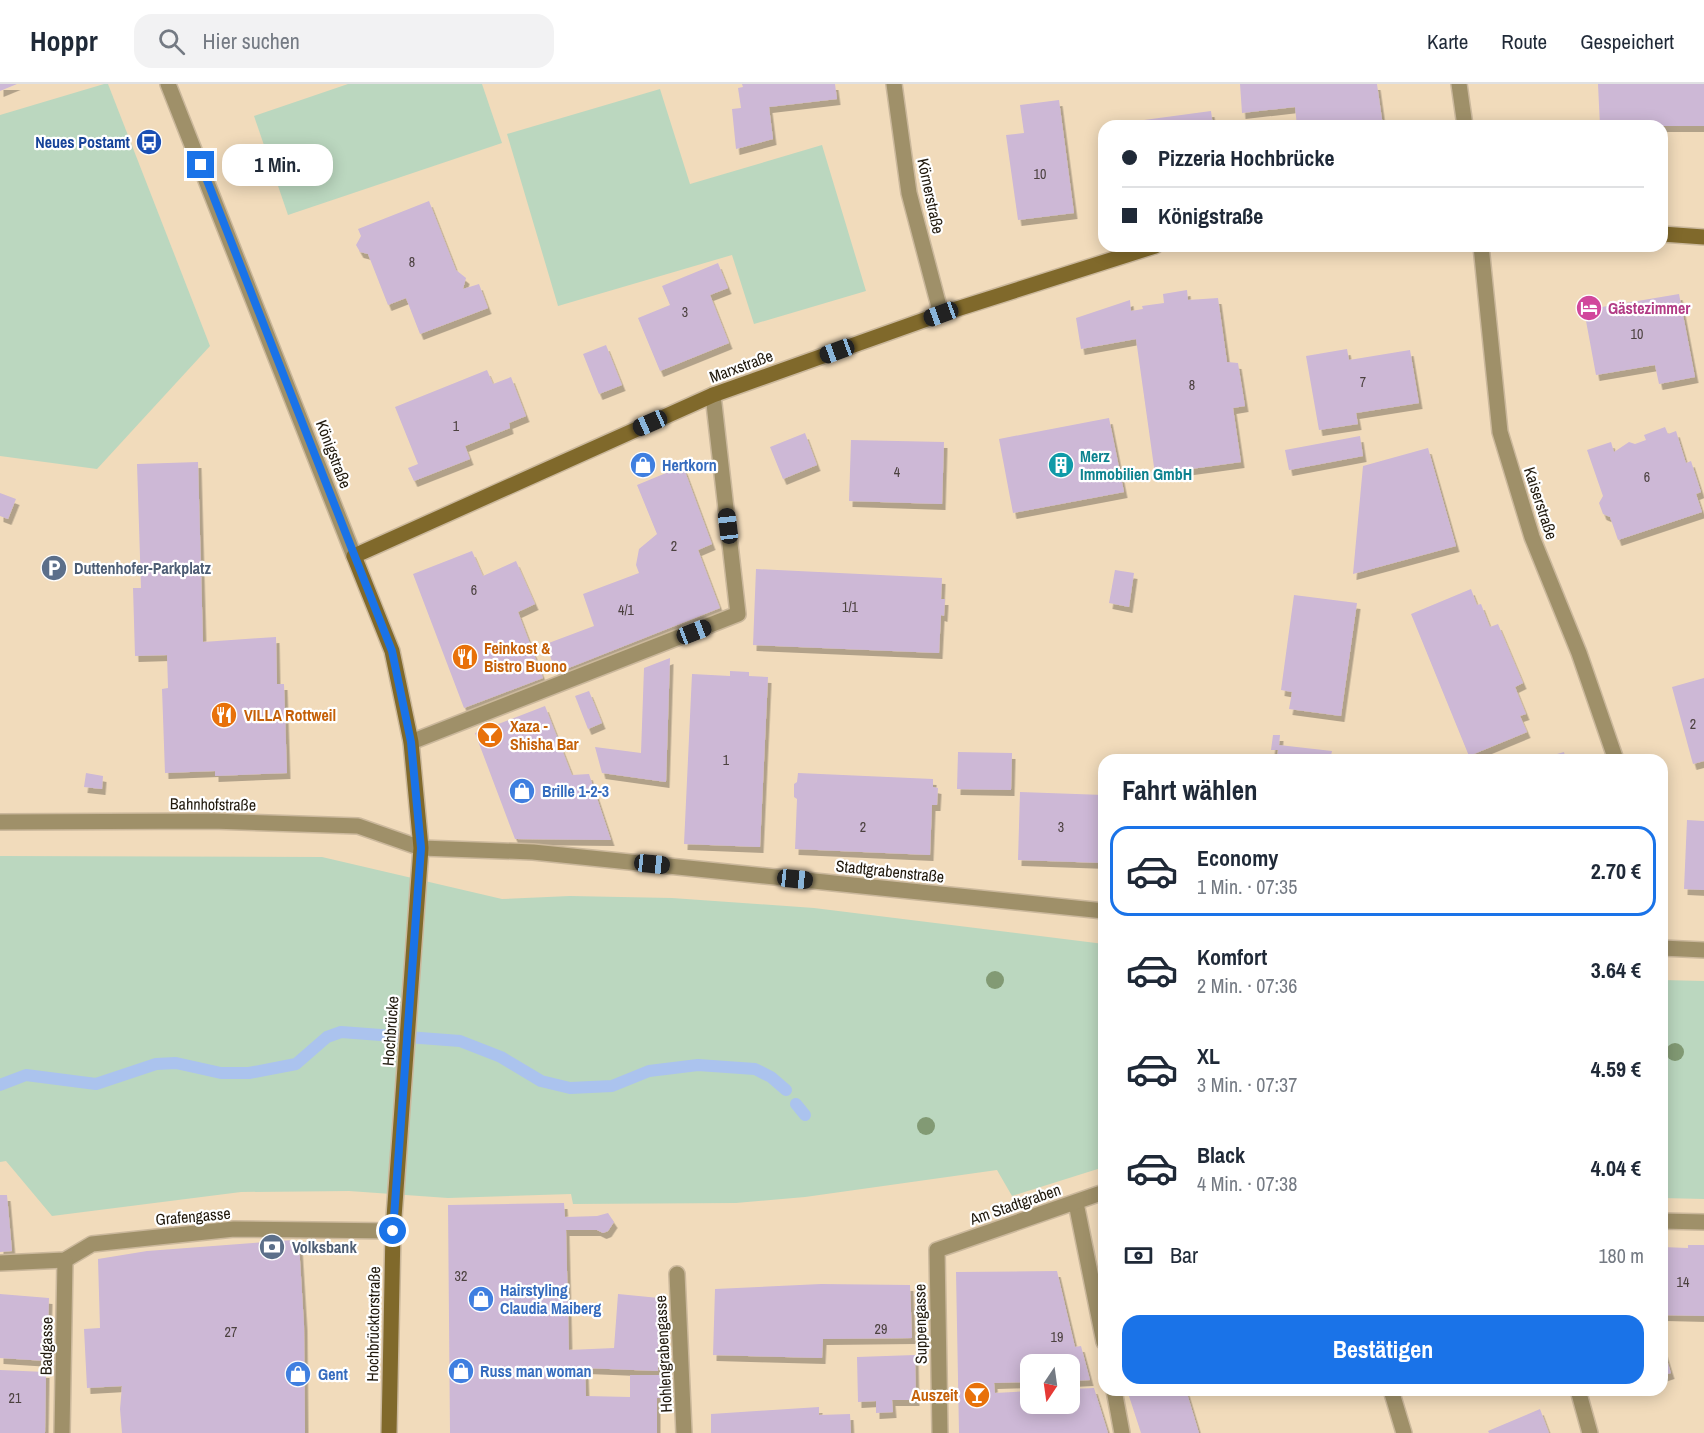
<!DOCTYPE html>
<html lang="de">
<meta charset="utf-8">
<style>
body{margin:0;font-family:"Archivo Narrow",sans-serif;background:#f2f2f3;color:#1f2937;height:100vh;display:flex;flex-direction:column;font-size:22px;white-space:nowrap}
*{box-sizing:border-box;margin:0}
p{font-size:20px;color:#747a83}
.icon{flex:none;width:33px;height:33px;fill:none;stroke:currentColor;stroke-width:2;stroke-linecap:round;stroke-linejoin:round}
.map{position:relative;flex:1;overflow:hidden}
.drawer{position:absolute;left:1098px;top:670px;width:570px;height:642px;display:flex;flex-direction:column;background:#fff;border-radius:18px;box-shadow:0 3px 15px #0003}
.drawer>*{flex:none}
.top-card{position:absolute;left:1098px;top:36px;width:570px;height:132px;border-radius:18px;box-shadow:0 3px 15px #0003;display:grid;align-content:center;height:132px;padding:0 24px;background:#fff}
.needle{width:39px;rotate:193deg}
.fabs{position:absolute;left:1020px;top:1270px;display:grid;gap:12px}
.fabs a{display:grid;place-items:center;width:60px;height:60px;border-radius:12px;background:#fff;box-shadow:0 3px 15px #0003;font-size:30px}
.end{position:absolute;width:27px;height:27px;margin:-14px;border:8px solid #1a73e8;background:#fff;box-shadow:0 0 0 3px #fff}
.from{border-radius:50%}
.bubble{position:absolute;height:42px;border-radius:18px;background:#fff;box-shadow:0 3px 15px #0003;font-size:20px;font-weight:700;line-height:42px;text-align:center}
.car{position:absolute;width:18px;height:36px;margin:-18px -9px;border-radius:8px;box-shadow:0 0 4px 2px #0007;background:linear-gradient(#222 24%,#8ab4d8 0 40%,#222 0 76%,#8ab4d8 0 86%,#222 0)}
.top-card b{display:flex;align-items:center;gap:21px;height:57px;font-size:22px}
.top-card b+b{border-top:2px solid #e0e1e3}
.top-card i{width:15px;height:15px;background:#1f2937}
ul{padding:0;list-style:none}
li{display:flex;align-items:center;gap:18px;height:90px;margin:0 12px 9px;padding:0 12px;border:3px solid transparent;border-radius:18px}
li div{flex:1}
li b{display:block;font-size:22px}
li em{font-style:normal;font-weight:700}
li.selected{border-color:#1a73e8}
li>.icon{width:54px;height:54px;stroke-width:1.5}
h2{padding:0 24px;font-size:27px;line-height:72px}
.pay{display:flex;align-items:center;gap:15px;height:66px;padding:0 24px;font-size:22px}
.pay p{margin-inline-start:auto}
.action{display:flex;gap:12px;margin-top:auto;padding:12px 24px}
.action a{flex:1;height:69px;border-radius:18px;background:#1a73e8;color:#fff;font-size:24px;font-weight:700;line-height:69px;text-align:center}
header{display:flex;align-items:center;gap:36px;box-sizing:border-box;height:84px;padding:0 30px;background:#fff;border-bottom:2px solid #e0e1e3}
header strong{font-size:28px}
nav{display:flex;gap:33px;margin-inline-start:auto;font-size:21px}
.search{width:420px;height:54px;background:#f2f2f3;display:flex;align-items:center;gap:15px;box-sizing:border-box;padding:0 21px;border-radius:18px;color:#747a83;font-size:22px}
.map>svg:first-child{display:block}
.green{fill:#bbd7bf}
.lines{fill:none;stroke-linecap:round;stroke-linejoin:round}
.stream{stroke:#abc3ee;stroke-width:12}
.building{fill:#cdb8d6;filter:url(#shadow)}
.service-casing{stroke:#cbb89c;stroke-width:18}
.minor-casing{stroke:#cbb89c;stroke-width:18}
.tertiary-casing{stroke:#cbb89c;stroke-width:18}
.secondary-casing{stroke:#cbb89c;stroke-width:18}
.service{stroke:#9f9069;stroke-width:15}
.minor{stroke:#9f9069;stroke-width:15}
.tertiary{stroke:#9f9069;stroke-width:15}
.secondary{stroke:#80692b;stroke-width:15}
.tree{fill:#829a74}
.route{stroke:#1a73e8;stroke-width:8}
.labels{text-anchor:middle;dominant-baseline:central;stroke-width:4.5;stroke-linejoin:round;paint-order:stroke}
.number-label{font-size:14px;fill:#4b413f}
.transit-label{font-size:16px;font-weight:bold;fill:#164399;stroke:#fff;text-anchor:end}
.street-label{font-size:16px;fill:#20190d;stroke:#fff}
.hotel-label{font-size:16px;font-weight:bold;fill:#b23c85;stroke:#fff;text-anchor:start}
.culture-label{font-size:16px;font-weight:bold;fill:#0d838f;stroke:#fff;text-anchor:start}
.shop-label{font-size:16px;font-weight:bold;fill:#366cbe;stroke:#fff;text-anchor:start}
.service-label{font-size:16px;font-weight:bold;fill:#4e5e75;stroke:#fff;text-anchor:start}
.food-label{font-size:16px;font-weight:bold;fill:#c56008;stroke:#fff;text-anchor:start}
</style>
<header>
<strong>Hoppr</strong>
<div class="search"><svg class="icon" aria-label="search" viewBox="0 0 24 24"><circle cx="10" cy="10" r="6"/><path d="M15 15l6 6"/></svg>Hier suchen</div>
<nav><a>Karte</a><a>Route</a><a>Gespeichert</a></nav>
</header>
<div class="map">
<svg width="1704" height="1349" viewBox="0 0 1704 1349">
<defs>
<filter id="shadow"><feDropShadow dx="3.5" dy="6" stdDeviation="0" flood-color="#0004"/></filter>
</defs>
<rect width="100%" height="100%" fill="#f1dbbb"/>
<g class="green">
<path d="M104,0H108L210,262L97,385L0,372V31Z"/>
<path d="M348,0H482L502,59L288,131L254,32Z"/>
<path d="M660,5L690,100L822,61L866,207L754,240L732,171L558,222L507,50Z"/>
<path d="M0,772L322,773L502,815L570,812L672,814L814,824L1104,860V1083L1012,1112L997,1086L805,1113L736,1119L573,1120L571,1110L448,1114L349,1107L241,1108L52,1132L6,1077L0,1078Z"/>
<path d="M1662,896L1704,897V1115L1662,1114Z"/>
</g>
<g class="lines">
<g class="stream">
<path d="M0,1001L26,991L96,1000L156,980L176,979L221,989H249L296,980L327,953L341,948L460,957L501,973L541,997L570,1004L612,1002L649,987L698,981L755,985L771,993L786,1006"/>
<path d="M796,1020L805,1031"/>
</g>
</g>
<g class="building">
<path d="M0,0H17L0,7Z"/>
<path d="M742,0H835L837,15L769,23L773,55L736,65L732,25L741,24L738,4L743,3Z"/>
<path d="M1240,0H1377L1383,42H1297L1295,23L1242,29Z"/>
<path d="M1598,0H1704V42H1600Z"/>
<path d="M1059,16L1074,129L1018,136L1006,51L1024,49L1020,21Z"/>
<path d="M1211,27L1213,42H1145L1144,36Z"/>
<path d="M429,117L456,186L466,194L463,205L479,200L488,224L420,250L406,214L388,221L368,170L360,168L356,161L361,152L358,145Z"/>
<path d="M718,179L728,204L710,211L729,259L660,287L638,234L670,221L662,202Z"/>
<path d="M1187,206L1188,216L1218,214L1227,278L1238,279L1245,322L1233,324L1241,378L1155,390L1136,255L1081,265L1076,234L1130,216L1131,227L1143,225L1142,222L1164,219L1163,210Z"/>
<path d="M1679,210L1695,293L1659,300L1655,281L1596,291L1584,226Z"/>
<path d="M606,261L622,301L599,310L583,270Z"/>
<path d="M1347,265L1349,276L1410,266L1419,319L1356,329L1358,340L1319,346L1306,272Z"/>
<path d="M487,286L493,300L511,293L526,332L509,339L510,344L465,362L470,375L414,397L408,384L418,380L395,323Z"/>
<path d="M1109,334L1124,408L1013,429L999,355Z"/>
<path d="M1665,343L1668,350L1676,347L1686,379L1691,377L1701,408L1696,410L1702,428L1618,456L1610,433L1603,430L1599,419L1603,412L1587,366L1611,358L1614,368L1629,358L1635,360L1646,356L1644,351Z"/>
<path d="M805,349L817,381L783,395L770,363Z"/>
<path d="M1360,352L1363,372L1289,386L1285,366Z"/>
<path d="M851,356L944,358L942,420L849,417Z"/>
<path d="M1428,364L1456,462L1353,490L1363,382Z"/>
<path d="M198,378L203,558L276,553L277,600H284L287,689L215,692V687L165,689L162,605L168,604L167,571L135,572L133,504H141L137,380Z"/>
<path d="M683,382L712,460L698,466L720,524L556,589L546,560L594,542L583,510L639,489L636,481L639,465L657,450L637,401Z"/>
<path d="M0,409L16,415L8,435L0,432Z"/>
<path d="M472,467L483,492L516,477L535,520L518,528L543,594L464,624L413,490Z"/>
<path d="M756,485L942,494L941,515H945L944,532L941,531L939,569L753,561Z"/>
<path d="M1115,486L1134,489L1129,523L1109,519Z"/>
<path d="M1471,505L1477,521L1481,520L1490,543L1498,540L1523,599L1515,603L1526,630L1520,632L1527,648L1469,672L1411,530Z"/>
<path d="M1294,511L1357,519L1341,632L1289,625L1292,608L1281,606Z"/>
<path d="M670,574L666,698L602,689L595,663L641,669L644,584Z"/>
<path d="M730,587L749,588V592L768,593L760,763L684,760L692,590L730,592Z"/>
<path d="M1704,594V677L1693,680L1672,603Z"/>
<path d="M589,607L602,639L588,645L575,612Z"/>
<path d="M545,622L572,691L589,690L611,756L515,755L475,649Z"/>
<path d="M1273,651H1280L1279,661L1332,667L1330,676H1277L1278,666H1271Z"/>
<path d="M958,668L1012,669L1011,706L957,705Z"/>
<path d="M1564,668L1566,676H1536Z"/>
<path d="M86,689L103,692L102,705L84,703Z"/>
<path d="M798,689L933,695V703L938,704L937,721H932L930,771L795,765L797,715L794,713V700L797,698Z"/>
<path d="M1020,708L1104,711V779L1018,776Z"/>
<path d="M1687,736L1704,737V806L1684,805Z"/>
<path d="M0,1111H7L12,1167L0,1168Z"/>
<path d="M564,1119L565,1133L597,1132L608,1129L614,1138L608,1147L603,1149L597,1146H566L569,1266L614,1264L618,1210L659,1214L658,1287L585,1284L586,1312L630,1313V1291H668L667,1314H657V1349H450L448,1121Z"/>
<path d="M1100,1128H1104V1143H1103Z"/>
<path d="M293,1156L299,1160L304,1241L305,1349H122L120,1325L122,1302L87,1304L84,1245L100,1244L98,1175L147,1167Z"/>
<path d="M1688,1161H1704V1232L1662,1231V1163L1688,1164Z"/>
<path d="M1057,1187L1075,1263L1081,1262L1090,1296L1070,1297V1281H1030V1298L994,1299L995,1309L1030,1307V1320H1070V1305L1094,1304L1108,1349H959L956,1188Z"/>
<path d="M821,1200L910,1201L912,1254L823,1255L822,1274L713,1271L715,1205Z"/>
<path d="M0,1210L49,1214L47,1277L0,1274Z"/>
<path d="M1662,1260L1671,1289L1662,1292Z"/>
<path d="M915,1271L916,1316H892L893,1328L876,1329V1317L858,1318L857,1273Z"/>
<path d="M0,1286L46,1288L45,1349H0Z"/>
<path d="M1127,1306H1186L1199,1349H1141Z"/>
<path d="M819,1323V1331L850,1330L851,1349H711V1330Z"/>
<path d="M1540,1325L1549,1349H1489L1488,1347Z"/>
</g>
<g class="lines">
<g class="service-casing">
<path id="service" d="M411,658L738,530L713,311"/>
</g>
<g class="minor-casing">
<g id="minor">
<path d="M894,0L909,109L941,230"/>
<path d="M1459,0L1465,42"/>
<path d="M1481,162L1500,348L1532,453L1579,569L1616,676"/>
<path d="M0,738L212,737L358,742L421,764L533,768L1104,827"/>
<path d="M1662,864L1704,866"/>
<path d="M1076,1119L1104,1258"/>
<path d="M1662,1137L1704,1138"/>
<path d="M0,1179L65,1176L92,1160L234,1145L393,1147"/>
<path d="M677,1190L684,1349"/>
<path d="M1114,1306L1122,1349"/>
<path d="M1391,1306L1404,1349"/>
<path d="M1578,1306L1590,1349"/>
<path d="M62,1349L65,1176"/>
<path d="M940,1349L937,1166L1104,1108"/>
</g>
</g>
<g class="tertiary-casing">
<path id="tertiary" d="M168,0L354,472"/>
</g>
<g class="secondary-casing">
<g id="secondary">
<path d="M1662,150L1704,153"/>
<path d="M389,1349L393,1147L421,764L411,658L392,567L354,472L713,311L941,230L1155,162"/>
</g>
</g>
<use href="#service" class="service"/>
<use href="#minor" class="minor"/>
<use href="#tertiary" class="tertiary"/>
<use href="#secondary" class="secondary"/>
</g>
<g class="tree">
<circle cx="995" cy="896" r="9"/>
<circle cx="1675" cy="968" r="9"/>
<circle cx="926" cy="1042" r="9"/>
</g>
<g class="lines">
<path class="route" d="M201,81L392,567L411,658L421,764L393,1147"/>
</g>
<defs>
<g id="bus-disc" transform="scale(1.35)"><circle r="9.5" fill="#1a4fb4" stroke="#fff"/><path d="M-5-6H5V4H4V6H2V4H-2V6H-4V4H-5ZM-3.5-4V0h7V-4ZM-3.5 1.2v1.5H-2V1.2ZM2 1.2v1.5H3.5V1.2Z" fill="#fff"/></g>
<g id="hotel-disc" transform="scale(1.35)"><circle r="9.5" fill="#d1479c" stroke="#fff"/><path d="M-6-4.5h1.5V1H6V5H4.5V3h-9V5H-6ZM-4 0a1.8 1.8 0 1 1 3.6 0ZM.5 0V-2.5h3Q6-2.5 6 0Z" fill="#fff"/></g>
<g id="shop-disc" transform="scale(1.35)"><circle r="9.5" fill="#3f7fe0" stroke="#fff"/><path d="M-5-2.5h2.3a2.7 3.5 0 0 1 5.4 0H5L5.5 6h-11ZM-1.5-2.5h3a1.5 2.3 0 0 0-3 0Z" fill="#fff"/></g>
<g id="building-disc" transform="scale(1.35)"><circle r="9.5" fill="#0f9aa8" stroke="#fff"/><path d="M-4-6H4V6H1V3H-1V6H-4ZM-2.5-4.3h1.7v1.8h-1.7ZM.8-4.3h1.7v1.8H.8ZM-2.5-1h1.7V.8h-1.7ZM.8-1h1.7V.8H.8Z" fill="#fff"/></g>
<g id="parking-disc" transform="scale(1.35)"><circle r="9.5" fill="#5c6f8a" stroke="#fff"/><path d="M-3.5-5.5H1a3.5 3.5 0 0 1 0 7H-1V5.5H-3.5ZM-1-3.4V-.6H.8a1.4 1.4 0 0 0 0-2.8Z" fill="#fff"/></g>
<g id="restaurant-disc" transform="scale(1.35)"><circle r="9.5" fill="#e8710a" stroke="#fff"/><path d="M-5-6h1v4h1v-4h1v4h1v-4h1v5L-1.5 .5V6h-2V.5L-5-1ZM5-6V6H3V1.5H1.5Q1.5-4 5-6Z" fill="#fff"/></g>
<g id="bar-disc" transform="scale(1.35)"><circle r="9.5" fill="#e8710a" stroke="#fff"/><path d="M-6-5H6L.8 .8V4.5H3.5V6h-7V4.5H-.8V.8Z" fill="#fff"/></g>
<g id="bank-disc" transform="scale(1.35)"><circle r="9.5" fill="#5c6f8a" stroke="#fff"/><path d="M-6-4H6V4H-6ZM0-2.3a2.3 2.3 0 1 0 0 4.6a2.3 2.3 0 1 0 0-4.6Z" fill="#fff"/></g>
</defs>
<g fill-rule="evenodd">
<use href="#bus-disc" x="149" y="58"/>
<use href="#hotel-disc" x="1589" y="224"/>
<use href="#shop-disc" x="643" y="381"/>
<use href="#building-disc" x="1061" y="381"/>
<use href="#parking-disc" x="54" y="484"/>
<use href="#restaurant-disc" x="465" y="573"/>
<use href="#restaurant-disc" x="224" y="631"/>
<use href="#bar-disc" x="490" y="651"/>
<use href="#shop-disc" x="522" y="707"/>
<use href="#bank-disc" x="272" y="1163"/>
<use href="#shop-disc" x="481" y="1215"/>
<use href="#shop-disc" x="461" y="1287"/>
<use href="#shop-disc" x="298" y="1290"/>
<use href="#bar-disc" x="977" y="1311"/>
</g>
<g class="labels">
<g class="number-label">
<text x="1040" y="90">10</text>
<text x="412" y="178">8</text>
<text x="685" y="228">3</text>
<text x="1637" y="250">10</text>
<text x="1363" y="298">7</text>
<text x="1192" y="301">8</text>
<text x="456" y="342">1</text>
<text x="897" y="388">4</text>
<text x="1647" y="393">6</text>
<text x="674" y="462">2</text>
<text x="474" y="506">6</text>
<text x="850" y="523">1/1</text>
<text x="626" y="526">4/1</text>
<text x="1693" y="640">2</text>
<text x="726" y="676">1</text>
<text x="863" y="743">2</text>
<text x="1061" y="743">3</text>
<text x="461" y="1192">32</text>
<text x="1683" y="1198">14</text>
<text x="881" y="1245">29</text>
<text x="231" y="1248">27</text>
<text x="1057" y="1253">19</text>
<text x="15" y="1314">21</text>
</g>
<g class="transit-label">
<text x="130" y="58">Neues Postamt</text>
</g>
<g class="street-label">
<text transform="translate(931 112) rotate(78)">Körnerstraße</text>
<text transform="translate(741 282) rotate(-20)">Marxstraße</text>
<text transform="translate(334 370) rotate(69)">Königstraße</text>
<text transform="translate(1541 419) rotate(72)">Kaiserstraße</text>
<text transform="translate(213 720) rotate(1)">Bahnhofstraße</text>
<text transform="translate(890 787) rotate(6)">Stadtgrabenstraße</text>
<text transform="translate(390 947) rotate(-86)">Hochbrücke</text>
<text transform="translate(1015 1120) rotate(-19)">Am Stadtgraben</text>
<text transform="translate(193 1132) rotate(-5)">Grafengasse</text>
<text transform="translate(373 1240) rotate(-89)">Hochbrücktorstraße</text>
<text transform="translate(920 1240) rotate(-91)">Suppengasse</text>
<text transform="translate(46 1262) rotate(-89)">Badgasse</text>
<text transform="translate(663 1270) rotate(-93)">Hohlengrabengasse</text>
</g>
<g class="hotel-label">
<text x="1608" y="224">Gästezimmer</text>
</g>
<g class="culture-label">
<text x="1080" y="372">Merz<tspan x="1080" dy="18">Immobilien GmbH</tspan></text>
</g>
<g class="shop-label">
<text x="662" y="381">Hertkorn</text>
<text x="542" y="707">Brille 1-2-3</text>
<text x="500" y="1206">Hairstyling<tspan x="500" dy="18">Claudia Maiberg</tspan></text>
<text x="480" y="1287">Russ man woman</text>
<text x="318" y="1290">Gent</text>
</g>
<g class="service-label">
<text x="74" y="484">Duttenhofer-Parkplatz</text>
<text x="292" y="1163">Volksbank</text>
</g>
<g class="food-label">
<text x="484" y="564">Feinkost &amp;<tspan x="484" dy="18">Bistro Buono</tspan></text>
<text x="244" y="631">VILLA Rottweil</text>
<text x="510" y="642">Xaza -<tspan x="510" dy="18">Shisha Bar</tspan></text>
<text x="958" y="1311" text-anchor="end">Auszeit</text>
</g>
</g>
</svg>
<div class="fabs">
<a><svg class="needle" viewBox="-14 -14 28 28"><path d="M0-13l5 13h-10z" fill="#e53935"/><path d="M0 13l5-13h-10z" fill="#747a83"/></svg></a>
</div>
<i class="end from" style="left:393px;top:1147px"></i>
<i class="end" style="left:201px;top:81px"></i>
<div class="bubble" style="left:222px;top:60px;width:111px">1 Min.</div>
<i class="car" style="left:941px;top:230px;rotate:250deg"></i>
<i class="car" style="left:837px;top:267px;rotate:250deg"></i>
<i class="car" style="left:650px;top:339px;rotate:246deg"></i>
<i class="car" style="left:728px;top:442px;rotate:353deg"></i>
<i class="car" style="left:694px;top:548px;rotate:69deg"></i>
<i class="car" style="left:652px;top:780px;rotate:96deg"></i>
<i class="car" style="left:795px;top:795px;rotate:96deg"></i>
<div class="top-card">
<b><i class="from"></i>Pizzeria Hochbrücke</b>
<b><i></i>Königstraße</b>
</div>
<section class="drawer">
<h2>Fahrt wählen</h2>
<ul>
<li class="selected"><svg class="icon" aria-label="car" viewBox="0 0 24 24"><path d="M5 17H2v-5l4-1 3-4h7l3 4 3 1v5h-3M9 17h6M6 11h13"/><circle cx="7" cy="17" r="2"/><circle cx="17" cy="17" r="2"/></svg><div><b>Economy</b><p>1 Min. · 07:35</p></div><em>2.70 €</em></li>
<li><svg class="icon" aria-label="car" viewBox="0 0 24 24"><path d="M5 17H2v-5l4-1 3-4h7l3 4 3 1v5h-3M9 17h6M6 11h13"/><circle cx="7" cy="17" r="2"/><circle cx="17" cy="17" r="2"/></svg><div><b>Komfort</b><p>2 Min. · 07:36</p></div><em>3.64 €</em></li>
<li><svg class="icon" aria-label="car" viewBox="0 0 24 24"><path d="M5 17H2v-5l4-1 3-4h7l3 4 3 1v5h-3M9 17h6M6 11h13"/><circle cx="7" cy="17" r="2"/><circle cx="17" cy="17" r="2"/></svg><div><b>XL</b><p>3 Min. · 07:37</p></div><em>4.59 €</em></li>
<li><svg class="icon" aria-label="car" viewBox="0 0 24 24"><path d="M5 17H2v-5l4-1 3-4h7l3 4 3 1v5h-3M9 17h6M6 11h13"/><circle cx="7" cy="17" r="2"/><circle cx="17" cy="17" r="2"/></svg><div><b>Black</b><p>4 Min. · 07:38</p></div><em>4.04 €</em></li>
</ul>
<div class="pay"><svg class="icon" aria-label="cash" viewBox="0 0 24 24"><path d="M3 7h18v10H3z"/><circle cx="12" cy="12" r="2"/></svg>Bar<p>180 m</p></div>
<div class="action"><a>Bestätigen</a></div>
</section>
</div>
